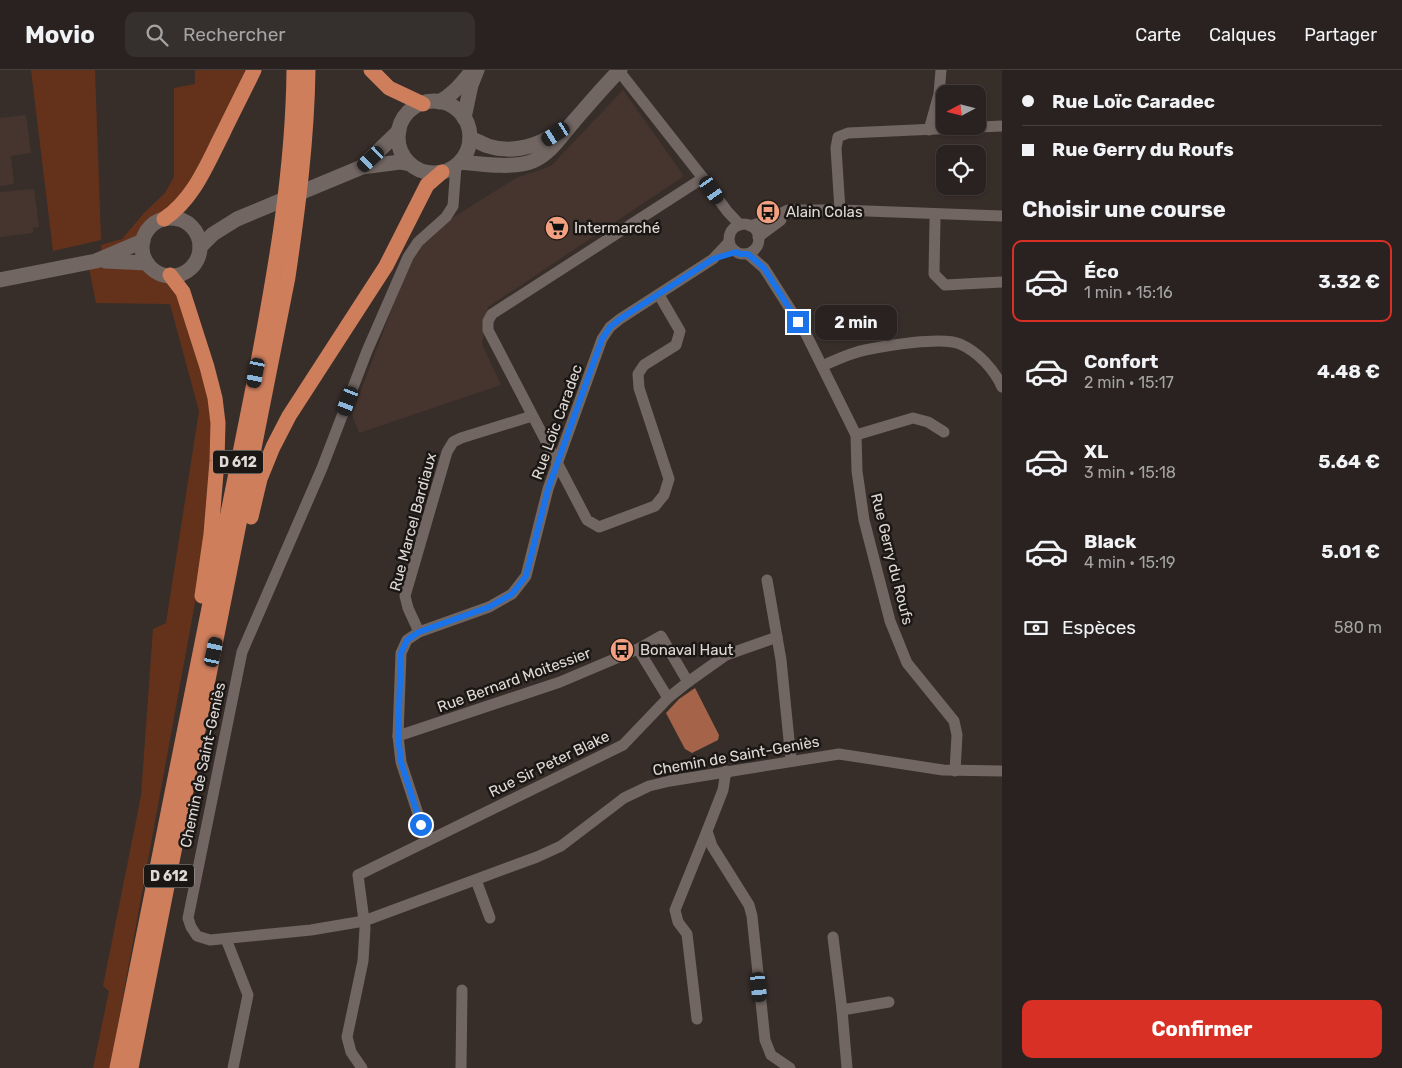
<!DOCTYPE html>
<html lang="fr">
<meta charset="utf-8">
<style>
body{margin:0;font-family:Rubik,sans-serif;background:#352f2d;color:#f1f3f6;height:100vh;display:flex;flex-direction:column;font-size:19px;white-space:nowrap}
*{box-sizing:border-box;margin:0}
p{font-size:16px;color:#a5a4a5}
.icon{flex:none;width:28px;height:28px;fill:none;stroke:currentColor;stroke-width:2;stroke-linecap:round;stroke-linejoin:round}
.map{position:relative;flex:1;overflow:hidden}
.side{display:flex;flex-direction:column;background:#292220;width:400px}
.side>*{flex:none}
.banner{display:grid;align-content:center;height:110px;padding:0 20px;background:#292220}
.needle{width:32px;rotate:263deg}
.tools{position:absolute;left:936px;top:15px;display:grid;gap:10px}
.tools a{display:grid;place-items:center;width:50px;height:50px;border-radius:10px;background:#292220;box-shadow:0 1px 4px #0004,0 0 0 1px #453f3e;font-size:25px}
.end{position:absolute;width:22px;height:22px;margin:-11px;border:6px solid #1a73e8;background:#fff;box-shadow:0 0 0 2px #fff}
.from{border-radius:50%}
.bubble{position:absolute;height:35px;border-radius:10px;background:#292220;box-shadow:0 1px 4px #0004,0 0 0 1px #453f3e;font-size:16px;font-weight:700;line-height:35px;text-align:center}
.car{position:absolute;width:15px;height:30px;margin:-15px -8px;border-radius:6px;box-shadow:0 0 4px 1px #0007;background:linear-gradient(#222 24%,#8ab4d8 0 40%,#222 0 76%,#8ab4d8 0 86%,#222 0)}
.banner b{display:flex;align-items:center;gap:18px;height:48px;font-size:19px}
.banner b+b{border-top:1px solid #453f3e}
.banner i{width:12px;height:12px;background:#f1f3f6}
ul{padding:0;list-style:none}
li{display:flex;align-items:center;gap:15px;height:82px;margin:0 10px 8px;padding:0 10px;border:2px solid transparent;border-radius:10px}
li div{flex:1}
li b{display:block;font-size:19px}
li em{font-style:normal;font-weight:700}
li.current{border-color:#d93025}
li>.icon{width:45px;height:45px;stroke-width:1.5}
h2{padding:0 20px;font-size:22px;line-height:60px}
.pay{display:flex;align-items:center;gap:12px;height:55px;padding:0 20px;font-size:19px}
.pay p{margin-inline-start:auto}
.action{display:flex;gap:10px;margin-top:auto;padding:10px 20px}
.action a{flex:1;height:58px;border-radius:10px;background:#d93025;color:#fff;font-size:20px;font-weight:700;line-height:58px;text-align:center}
header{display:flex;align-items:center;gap:30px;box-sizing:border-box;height:70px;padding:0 25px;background:#292220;border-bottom:1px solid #453f3e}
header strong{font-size:24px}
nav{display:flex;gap:28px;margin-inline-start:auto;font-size:18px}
.search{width:350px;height:45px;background:#352f2d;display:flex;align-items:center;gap:12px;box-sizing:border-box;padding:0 18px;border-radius:10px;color:#a5a4a5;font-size:19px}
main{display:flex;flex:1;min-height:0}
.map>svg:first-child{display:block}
.built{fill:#45352e}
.green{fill:#64321b}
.water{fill:#a56449}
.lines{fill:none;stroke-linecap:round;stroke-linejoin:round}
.street{stroke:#716661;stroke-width:11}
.secondary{stroke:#716661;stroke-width:15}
.highway{stroke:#cf7e5c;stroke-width:15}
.route{stroke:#1a73e8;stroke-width:6}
.labels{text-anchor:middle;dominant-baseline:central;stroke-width:5;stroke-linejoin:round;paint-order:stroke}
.shield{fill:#1b1715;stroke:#a5a09d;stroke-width:1}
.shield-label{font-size:14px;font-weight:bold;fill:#e0dad7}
.poi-label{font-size:15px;fill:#e0dad7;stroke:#1b1715;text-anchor:start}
.street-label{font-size:15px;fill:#e0dad7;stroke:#1b1715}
</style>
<header>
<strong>Movio</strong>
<div class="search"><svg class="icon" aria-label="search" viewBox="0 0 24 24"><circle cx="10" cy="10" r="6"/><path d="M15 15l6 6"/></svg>Rechercher</div>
<nav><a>Carte</a><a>Calques</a><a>Partager</a></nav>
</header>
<main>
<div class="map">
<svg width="1002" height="998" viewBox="0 0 1002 998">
<rect width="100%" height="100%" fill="#372e2a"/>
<g class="built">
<path d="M623,20L684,106L488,237L482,274L501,315L359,363L352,344L414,181L449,150L516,108L551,96Z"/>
<path d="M26,45L31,83L11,86L14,114L0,116V48Z"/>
<path d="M34,119L39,157L33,158V163L0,167V122Z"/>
</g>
<g class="green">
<path d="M31,0H95L101,170L53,181Z"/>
<path d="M195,0H245L235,24L185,122L165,141L147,153L133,170L102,183L101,175L122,169L144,143L165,123L174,107V18L195,14Z"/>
<path d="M100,196L143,197L153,205L172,214L178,220L213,332L207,467L110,998H93L109,921L103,916L141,726L153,559L166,553L199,341L170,234L96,233L89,198Z"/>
</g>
<path class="water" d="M695,618L719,665L718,670L692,683L685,679L666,643L679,629Z"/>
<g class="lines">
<g class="street">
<path d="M619,1L703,108L727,141L740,155"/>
<path d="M929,60L939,24L941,0"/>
<path d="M456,96L453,136L446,147L418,172L408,187L367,281L322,398L242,582L188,848L191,857L197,866L210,870L311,860L364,851L537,787L561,776L624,728L649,716L670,711L839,684L943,700L1002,701"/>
<path d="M840,140L836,78L838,67L848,63L1002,56"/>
<path d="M935,150L934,204L945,215L1002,212"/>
<circle cx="744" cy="169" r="15"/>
<path d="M750,156L766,151L788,140H840L1002,146"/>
<path d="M758,167L781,150"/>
<path d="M748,184L764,198L806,264L856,365L857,401L864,450L890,551L907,593L954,651L957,665L955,701"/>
<path d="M659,225L680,261L676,275L644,295L638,304L639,318L669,409L664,425L655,436L599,457L587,450L488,260V251L492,244L703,108"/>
<path d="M822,296C836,290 850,283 865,280C885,276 942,266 960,274C978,282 994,299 1002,317"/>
<path d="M856,365L913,348L928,352L944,362"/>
<path d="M767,510L781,590L791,690"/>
<path d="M419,562L408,538L405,526L447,382L453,372L461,368L532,346"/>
<path d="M638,579L668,628"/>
<path d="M398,666L560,612L638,579L661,566L688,612"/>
<path d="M726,701L723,720L707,761L712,776L749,835L752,846L765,970L771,985L790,998"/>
<path d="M427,771L401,692L398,666L401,583L407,570L419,562L489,537L512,524L526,506L548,419L602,269L610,257L620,249L713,189L729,172"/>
<path d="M476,810L490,848"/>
<path d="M833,867L842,940L847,998"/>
<path d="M226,869L248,925L233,998"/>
<path d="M842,940L889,932"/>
<path d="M697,949L687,864L678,852L675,840L707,761"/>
<path d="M362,998L351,982L347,967L363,891L365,858L358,805L623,675L668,628L688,612L726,585L777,567"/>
<path d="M461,998L462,920"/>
</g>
<g class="secondary">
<circle cx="434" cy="67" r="36"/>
<path d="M439,32C453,25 462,13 472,1"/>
<path d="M464,48L471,15L477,0"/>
<path d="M470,68C476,70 482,74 488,76C513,84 537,76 558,63"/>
<path d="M460,92C480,94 515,99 533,91C551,83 561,66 574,51C589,34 604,16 620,0"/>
<path d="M362,97L399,61"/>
<circle cx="171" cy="177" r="29"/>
<path d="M200,177L213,164L237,149L362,97L400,92L410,94"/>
<path d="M105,191L147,193"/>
<path d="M0,210L96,191L143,171"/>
</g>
<g class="highway">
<path d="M371,0L389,18L423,34"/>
<path d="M164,149C194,129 207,94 223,63C233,42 244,21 254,0"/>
<path d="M170,205L183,222L207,297L215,328L218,353L217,391L211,464L202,526"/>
<path d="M251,447L260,409L273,377L289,346L386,196L427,115L442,102"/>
<path d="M117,998L256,303C275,202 293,103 294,0"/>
<path d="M131,998L288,207C298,139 307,70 308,0"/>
</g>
</g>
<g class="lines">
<path class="route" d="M421,755L401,692L398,666L401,583L407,570L419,562L489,537L512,524L526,506L548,419L602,269L610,257L620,249L713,189L736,182L740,184H748L764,198L798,252"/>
</g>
<defs>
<g id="bus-disc" transform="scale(1.25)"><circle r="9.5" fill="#f2a07f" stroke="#1b1715"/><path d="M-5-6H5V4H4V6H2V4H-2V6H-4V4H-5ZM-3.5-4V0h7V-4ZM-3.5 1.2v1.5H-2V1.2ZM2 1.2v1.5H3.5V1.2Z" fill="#111"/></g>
<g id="supermarket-disc" transform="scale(1.25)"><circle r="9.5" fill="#f2a07f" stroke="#1b1715"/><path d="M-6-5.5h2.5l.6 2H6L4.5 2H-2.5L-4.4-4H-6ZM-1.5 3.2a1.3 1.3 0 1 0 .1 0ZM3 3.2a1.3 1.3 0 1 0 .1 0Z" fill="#111"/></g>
</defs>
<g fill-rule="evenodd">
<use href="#bus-disc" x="768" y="142"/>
<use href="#supermarket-disc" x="557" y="158"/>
<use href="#bus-disc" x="622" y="580"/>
</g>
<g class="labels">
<g class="shield">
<rect x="213" y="380.5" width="50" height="23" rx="4"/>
<rect x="144" y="794.5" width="50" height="23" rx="4"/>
</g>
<g class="shield-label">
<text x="238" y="392">D 612</text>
<text x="169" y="806">D 612</text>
</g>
<g class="poi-label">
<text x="786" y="142">Alain Colas</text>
<text x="574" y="158">Intermarché</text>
<text x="640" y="580">Bonaval Haut</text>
</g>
<g class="street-label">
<text transform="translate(557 352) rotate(-70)">Rue Loïc Caradec</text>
<text transform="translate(413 452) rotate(-75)">Rue Marcel Bardiaux</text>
<text transform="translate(892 489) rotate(76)">Rue Gerry du Roufs</text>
<text transform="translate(514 610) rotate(-20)">Rue Bernard Moitessier</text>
<text transform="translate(736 686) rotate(-10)">Chemin de Saint-Geniès</text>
<text transform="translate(549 694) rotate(-26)">Rue Sir Peter Blake</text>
<text transform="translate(203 695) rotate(-78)">Chemin de Saint-Geniès</text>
</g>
</g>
</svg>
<div class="tools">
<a><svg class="needle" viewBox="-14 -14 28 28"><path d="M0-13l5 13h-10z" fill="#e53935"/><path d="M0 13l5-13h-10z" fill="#a5a4a5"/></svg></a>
<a><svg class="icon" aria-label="locate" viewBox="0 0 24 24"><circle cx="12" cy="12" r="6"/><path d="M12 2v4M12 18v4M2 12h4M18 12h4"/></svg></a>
</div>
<i class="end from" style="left:421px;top:755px"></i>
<i class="end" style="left:798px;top:252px"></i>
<div class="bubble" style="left:815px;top:235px;width:82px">2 min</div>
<i class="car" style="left:556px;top:64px;rotate:238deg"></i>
<i class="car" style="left:371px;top:89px;rotate:227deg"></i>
<i class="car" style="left:712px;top:120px;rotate:145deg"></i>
<i class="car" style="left:256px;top:303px;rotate:191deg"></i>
<i class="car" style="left:348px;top:331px;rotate:201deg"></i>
<i class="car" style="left:214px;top:582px;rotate:12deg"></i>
<i class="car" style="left:759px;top:917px;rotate:174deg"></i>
</div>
<section class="side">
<div class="banner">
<b><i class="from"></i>Rue Loïc Caradec</b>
<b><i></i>Rue Gerry du Roufs</b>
</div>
<h2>Choisir une course</h2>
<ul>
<li class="current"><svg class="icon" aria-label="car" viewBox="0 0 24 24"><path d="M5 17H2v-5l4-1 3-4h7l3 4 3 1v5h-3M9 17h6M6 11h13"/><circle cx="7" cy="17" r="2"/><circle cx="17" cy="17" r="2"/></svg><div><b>Éco</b><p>1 min · 15:16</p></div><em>3.32 €</em></li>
<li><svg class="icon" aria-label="car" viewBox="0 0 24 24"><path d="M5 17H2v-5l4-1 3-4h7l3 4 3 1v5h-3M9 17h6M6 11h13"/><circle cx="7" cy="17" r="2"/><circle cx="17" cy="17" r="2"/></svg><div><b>Confort</b><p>2 min · 15:17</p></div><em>4.48 €</em></li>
<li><svg class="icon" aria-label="car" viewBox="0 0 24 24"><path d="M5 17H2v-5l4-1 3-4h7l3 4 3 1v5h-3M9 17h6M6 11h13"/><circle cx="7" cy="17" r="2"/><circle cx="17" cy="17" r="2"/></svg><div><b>XL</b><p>3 min · 15:18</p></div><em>5.64 €</em></li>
<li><svg class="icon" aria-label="car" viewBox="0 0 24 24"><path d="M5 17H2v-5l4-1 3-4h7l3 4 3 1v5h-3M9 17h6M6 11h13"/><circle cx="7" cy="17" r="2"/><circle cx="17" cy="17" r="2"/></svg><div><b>Black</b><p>4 min · 15:19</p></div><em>5.01 €</em></li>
</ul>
<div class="pay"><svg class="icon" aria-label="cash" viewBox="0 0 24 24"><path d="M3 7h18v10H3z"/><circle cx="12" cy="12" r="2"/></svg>Espèces<p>580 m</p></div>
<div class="action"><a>Confirmer</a></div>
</section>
</main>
